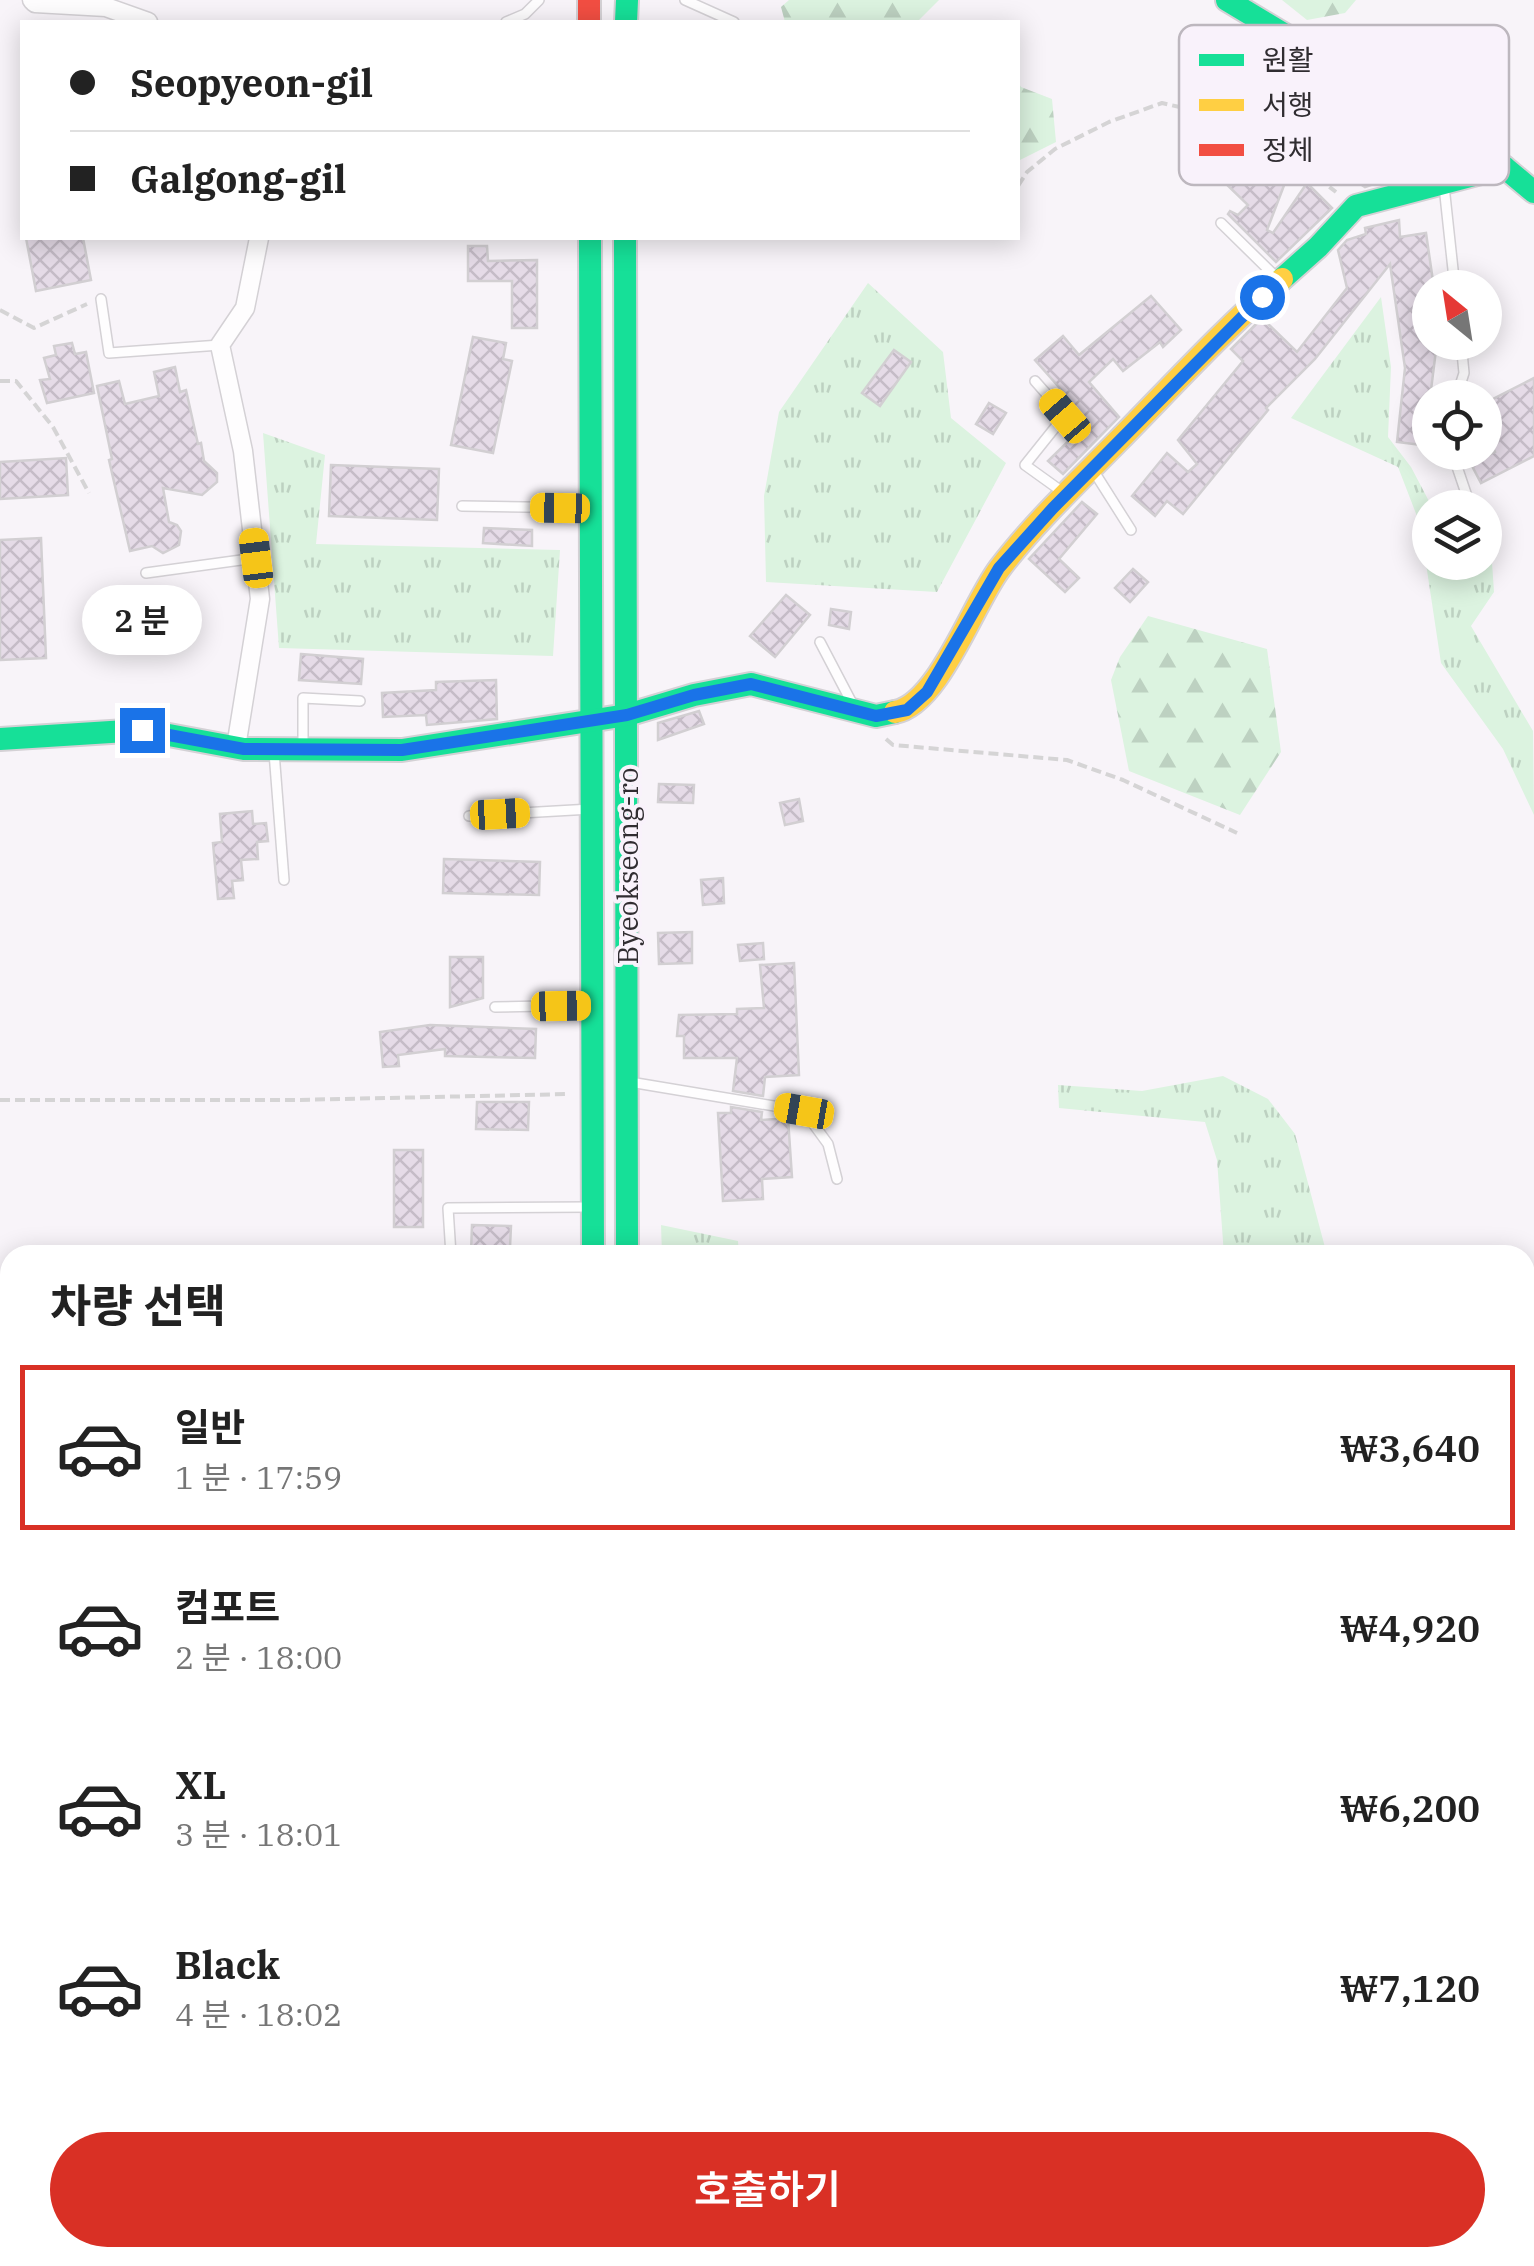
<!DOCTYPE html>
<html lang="ko">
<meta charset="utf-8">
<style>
body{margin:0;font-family:"IBM Plex Serif","Noto Sans KR",serif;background:#f6f6f6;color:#222;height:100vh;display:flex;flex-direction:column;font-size:38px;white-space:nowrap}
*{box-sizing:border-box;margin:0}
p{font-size:32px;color:#767676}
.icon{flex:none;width:55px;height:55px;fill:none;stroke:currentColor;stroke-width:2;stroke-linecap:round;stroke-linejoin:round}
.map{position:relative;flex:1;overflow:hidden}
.drawer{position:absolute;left:0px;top:1245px;width:1535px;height:1022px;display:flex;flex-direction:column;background:#fff;border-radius:30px 30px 0 0;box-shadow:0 5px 25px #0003}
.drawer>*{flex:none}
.banner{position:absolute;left:20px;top:20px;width:1000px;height:220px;border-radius:0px;box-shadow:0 5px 25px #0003;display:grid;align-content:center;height:220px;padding:0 50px;background:#fff}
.needle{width:65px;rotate:330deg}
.fabs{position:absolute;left:1412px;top:270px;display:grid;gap:20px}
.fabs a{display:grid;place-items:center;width:90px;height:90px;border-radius:50%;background:#fff;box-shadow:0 5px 25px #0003;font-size:50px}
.end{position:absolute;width:45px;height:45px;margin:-22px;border:12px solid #1a73e8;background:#fff;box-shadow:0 0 0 5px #fff}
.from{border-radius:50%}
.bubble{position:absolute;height:70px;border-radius:35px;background:#fff;box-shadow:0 5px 25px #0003;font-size:32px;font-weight:600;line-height:70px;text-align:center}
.car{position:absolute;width:30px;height:60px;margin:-30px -15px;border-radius:12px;box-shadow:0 0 8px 2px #0007;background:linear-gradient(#f5c518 24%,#345 0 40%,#f5c518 0 76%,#345 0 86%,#f5c518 0)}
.banner b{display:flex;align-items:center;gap:35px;height:95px;font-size:38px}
.banner b+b{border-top:2px solid #e0e0e0}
.banner i{width:25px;height:25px;background:#222}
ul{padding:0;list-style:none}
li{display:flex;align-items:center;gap:30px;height:165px;margin:0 20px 15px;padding:0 30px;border:5px solid transparent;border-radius:0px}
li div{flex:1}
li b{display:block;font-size:38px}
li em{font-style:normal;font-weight:600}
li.current{border-color:#d93025}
li>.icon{width:90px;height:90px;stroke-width:1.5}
h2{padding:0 50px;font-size:45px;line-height:120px}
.primary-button{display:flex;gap:20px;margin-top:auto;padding:20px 50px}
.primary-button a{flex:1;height:115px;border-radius:60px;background:#d93025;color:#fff;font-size:40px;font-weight:600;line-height:115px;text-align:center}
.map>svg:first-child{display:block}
.grass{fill:url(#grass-tufts)}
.forest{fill:url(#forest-firs)}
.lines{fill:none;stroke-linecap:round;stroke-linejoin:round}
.stream{stroke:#a7d9ea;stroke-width:6}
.canal{stroke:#a7d9ea;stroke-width:22}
.building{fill:url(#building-cross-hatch);stroke:#d2cfd2;stroke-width:2.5}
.lane-casing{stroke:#d4d1d5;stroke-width:12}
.street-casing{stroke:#d4d1d5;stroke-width:21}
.fast-casing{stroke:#d4d1d5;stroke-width:26}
.slow-casing{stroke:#d4d1d5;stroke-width:26}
.jam-casing{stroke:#d4d1d5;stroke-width:26}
.path{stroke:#d5d4d5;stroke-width:4;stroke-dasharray:10 5;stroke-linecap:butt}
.lane{stroke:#fefdfe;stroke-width:9}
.street{stroke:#fefdfe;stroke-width:18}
.fast{stroke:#16e098;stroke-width:22}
.slow{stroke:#ffcf43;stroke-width:22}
.jam{stroke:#f24e42;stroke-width:22}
.route{stroke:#1a73e8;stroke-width:12}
.labels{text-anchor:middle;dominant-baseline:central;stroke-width:8;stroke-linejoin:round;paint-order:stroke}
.street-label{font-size:28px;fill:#302d31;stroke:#f9f2fb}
.key{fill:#f9f2fb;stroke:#bdb7be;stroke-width:2.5}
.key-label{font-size:28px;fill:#302d31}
</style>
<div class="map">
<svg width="1534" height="2266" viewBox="0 0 1534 2266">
<defs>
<pattern id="grass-tufts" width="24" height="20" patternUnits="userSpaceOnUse" patternTransform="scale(2.5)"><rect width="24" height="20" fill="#dcf3e0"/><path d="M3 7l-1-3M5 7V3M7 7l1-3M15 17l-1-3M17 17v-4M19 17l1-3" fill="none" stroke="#bdd1c1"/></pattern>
<pattern id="forest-firs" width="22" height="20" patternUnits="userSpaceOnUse" patternTransform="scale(2.5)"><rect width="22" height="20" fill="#dcf3e0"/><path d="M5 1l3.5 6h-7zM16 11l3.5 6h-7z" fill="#bdd1c1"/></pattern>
<pattern id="building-cross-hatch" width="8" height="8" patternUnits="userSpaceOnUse" patternTransform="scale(2.5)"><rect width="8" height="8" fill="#e5dbe7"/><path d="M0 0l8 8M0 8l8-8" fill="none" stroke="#c5bcc7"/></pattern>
</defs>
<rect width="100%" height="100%" fill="#f8f4f9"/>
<g class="grass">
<path d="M868,283L943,352L951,418L1006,463L937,592L766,582L764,496L779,412Z"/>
<path d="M1381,297L1391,367L1388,437L1411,467L1432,507L1430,562H1485V546L1491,547L1494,592L1471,626L1533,731L1534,815L1503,749L1441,663L1420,524L1398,467L1291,418Z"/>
<path d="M263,433L325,455L316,544L560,550L553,656L279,648Z"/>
<path d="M1223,1076L1268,1099L1295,1134L1327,1255H1224L1217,1160L1205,1122L1059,1108L1058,1085L1142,1091Z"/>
<path d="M661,1225L738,1241L739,1255H662Z"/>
</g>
<g class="forest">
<path d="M789,0H939L917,22H785L781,7Z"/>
<path d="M1282,0H1356L1345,13L1307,20Z"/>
<path d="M1018,82L1021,87L1052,99L1056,142L1018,161Z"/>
<path d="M1148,616L1267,649L1281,752L1240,815L1129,771L1111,680L1120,657Z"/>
<path d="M0,2166L10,2173V2258H70L74,2266H0Z"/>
</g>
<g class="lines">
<g class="stream">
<path d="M0,1726L10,1725"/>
<path d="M0,2067L10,2073"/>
<path d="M146,2258L150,2266"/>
</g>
<path class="canal" d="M1525,2254L1534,2255"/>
</g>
<g class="building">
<path d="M1336,139L1383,170L1374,184L1365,187L1322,159Z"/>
<path d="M1256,144L1272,160L1275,151L1291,167L1267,230L1273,233L1307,183L1332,208L1276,262L1228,214L1230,211L1238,215L1248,205L1221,179Z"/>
<path d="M1399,220L1400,237L1426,233L1434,288H1430V342H1437L1430,398V446L1397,442L1405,368L1390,264L1315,359L1266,408L1268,410L1183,514L1167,501L1155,516L1132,496L1167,453L1188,472L1197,464L1178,440L1243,361L1231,349L1262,318L1297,352L1347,288L1338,250L1347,240L1366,234L1365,228Z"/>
<path d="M26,238H83L91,280L36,291Z"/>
<path d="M468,246H487L488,261L537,260V328H512V281H468Z"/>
<path d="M1151,296L1181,330L1163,347L1160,342L1123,371L1113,359L1089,382L1119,417L1063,474L1048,461L1086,424L1061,398L1065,394L1035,360L1063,336L1079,355Z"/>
<path d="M473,337L506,343L503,359L512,361L493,453L451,445Z"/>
<path d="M72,343L75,354L86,352L94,393L47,403L40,380L50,379L44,358L56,355L54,346Z"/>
<path d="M894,350L911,362L880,406L862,393Z"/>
<path d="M175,367L180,392L186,390L198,444L201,443L204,461L217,473V482L202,495L163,488L169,522L177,525L181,531L179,545L163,553L152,546L130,551L109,460L112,459L97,386L119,381L125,404L159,396L154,372Z"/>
<path d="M1534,378V456L1481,483L1471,464L1495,452L1485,430V403Z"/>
<path d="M989,403L1006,413L993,434L976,424Z"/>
<path d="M66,458L68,495L0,499V462Z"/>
<path d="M331,465L439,469L437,520L329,516Z"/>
<path d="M1082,502L1097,514L1059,559L1079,578L1065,592L1029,559Z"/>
<path d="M484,528L532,530V546L483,543Z"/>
<path d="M41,538L46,658L0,660V540Z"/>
<path d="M1133,569L1148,582L1130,602L1115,588Z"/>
<path d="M786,595L810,615L775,657L750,636Z"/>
<path d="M831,609L851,612L849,629L829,625Z"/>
<path d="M301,654L363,659L361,684L299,680Z"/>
<path d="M496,680L497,719L427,725L426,715L383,717L382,693L436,690V682Z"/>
<path d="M699,711L704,724L658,740V723Z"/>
<path d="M659,784L694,785L693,803L658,802Z"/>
<path d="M799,799L803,821L785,825L780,803Z"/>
<path d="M252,811L253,824L266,823L268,841L257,842L258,859L241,860L243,880L232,881L234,898L218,899L213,843L222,842L220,814Z"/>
<path d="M444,859L540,862L539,895L443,893Z"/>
<path d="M723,878L724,903L703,905L701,880Z"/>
<path d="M692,932V963L659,964L658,933Z"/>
<path d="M763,943L764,959L740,961L738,945Z"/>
<path d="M450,957H483V998L450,1007Z"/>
<path d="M794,963L799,1075L765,1077L763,1096L733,1091L737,1058H684V1036H677L679,1015L737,1014V1009L764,1008L760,965Z"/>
<path d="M430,1025L536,1029L535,1058L445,1056V1049L398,1055L399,1066L383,1067L380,1032Z"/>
<path d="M477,1102H529L528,1130L476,1129Z"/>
<path d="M731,1107L762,1112L761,1120L788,1118L792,1177L762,1179L763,1199L723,1201L718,1113H731Z"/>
<rect x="394" y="1150" width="29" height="77"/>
<path d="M472,1225L511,1226L510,1247L498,1254L471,1253Z"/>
</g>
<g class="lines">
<g class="lane-casing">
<g id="lane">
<path d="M685,0L734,22"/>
<path d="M506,22L525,14L539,0"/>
<path d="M1444,186L1455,288"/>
<path d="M1221,223L1278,279"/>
<path d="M101,299L109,353L220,345"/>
<path d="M1035,381L1065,415L1025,465L1064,493"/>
<path d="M1456,398L1464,373L1461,342"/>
<path d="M1452,452L1470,505"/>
<path d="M1093,470L1131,530"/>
<path d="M462,506L590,508"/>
<path d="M146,573L256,558"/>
<path d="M820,642L853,705"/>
<path d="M303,747V698L360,701"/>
<path d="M274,752L284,880"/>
<path d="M469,816L591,809"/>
<path d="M495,1007L591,1005"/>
<path d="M630,1082L804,1111L828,1144L837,1179"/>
<path d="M451,1255L448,1208L590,1207"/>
<path d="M1525,2173L1534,2174"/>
<path d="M891,2258L897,2266"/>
<path d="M982,2258L988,2266"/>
<path d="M999,2266L1013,2258"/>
</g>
</g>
<g class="street-casing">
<g id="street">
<path d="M32,0L35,3L106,7L148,22"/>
<path d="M236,747L260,599L243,451L220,345L245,308L259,238"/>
</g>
</g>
<g class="fast-casing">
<g id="fast">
<path d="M1227,0L1504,167L1534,192"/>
<path d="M626,22L627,0"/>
<path d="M590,238L593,1255"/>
<path d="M625,238L627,1255"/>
<path d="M1282,279L1318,247L1356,206L1504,167"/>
<path d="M0,739L142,730L244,749L402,750L627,715L694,695L751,684L876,716L895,712"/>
<path d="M639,2258L640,2266"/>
<path d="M779,2266L795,2258"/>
<path d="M864,2266L876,2258"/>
</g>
</g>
<g class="slow-casing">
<g id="slow">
<path d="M895,712C939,704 973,603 1000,568C1035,522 1079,481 1119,440C1173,385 1224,329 1282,279"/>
<path d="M1525,1949L1534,1945"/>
<path d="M594,2258V2266"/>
<path d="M682,2258L704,2266"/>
<path d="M562,2266L564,2258"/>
<path d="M738,2266L758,2262L764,2266"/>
</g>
</g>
<g class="jam-casing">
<path id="jam" d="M589,0V22"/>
</g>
<g class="path">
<path d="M1018,186L1027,172L1055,149L1109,122L1162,103L1223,117L1269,140L1336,192"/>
<path d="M0,310L34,328L87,304"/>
<path d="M0,381H16L53,427L89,493"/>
<path d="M886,739L893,745L1067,760L1123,780L1237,833"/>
<path d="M0,1100H296L569,1094"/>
<path d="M0,1685L10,1684"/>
<path d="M0,1760L10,1759"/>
<path d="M0,2047L10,2055"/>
<path d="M1525,2214L1534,2216"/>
<path d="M161,2258L164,2266"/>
<path d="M1344,2258L1386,2266"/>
<path d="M1434,2258L1441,2266"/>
</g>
<use href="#lane" class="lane"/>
<use href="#street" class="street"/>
<use href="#fast" class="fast"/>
<use href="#slow" class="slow"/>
<use href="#jam" class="jam"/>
</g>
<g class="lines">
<path class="route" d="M142,730L244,749L402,750L627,715L694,695L751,684L876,716L907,710L927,692L999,568L1053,508L1262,297"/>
</g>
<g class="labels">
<g class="street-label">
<text transform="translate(627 866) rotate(-90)">Byeokseong-ro</text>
</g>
</g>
<rect x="1179" y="25" width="330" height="160" rx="15" class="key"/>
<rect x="1199" y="54" width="45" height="12" fill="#16e098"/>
<rect x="1199" y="99" width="45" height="12" fill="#ffcf43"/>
<rect x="1199" y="144" width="45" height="12" fill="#f24e42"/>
<g class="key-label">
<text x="1262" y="70">원활</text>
<text x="1262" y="115">서행</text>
<text x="1262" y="160">정체</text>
</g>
</svg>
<div class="fabs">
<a><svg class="needle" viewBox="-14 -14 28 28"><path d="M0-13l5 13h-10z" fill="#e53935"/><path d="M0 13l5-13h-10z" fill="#767676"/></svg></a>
<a><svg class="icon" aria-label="locate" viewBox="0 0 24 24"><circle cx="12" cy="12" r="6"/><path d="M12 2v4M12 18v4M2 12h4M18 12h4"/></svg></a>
<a><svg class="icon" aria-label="layers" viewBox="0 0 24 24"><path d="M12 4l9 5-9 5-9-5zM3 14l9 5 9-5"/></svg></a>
</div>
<i class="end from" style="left:1262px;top:297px"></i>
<i class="end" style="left:142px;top:730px"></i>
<div class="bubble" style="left:82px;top:585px;width:120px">2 분</div>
<i class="car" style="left:1065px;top:416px;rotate:319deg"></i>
<i class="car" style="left:560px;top:508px;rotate:271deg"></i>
<i class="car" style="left:256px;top:558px;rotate:353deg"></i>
<i class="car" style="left:500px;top:814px;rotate:87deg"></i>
<i class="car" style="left:561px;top:1006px;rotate:89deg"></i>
<i class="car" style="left:804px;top:1111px;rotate:280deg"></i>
<div class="banner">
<b><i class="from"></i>Seopyeon-gil</b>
<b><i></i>Galgong-gil</b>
</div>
<section class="drawer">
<h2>차량 선택</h2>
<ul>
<li class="current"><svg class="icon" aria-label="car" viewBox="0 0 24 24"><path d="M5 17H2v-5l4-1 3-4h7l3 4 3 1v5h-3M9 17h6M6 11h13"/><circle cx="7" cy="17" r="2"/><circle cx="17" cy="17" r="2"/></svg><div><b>일반</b><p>1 분 · 17:59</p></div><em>₩3,640</em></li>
<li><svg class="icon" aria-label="car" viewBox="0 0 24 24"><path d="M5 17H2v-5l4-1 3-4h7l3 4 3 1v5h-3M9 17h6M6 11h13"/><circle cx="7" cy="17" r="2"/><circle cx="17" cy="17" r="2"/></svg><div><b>컴포트</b><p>2 분 · 18:00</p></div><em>₩4,920</em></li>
<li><svg class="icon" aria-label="car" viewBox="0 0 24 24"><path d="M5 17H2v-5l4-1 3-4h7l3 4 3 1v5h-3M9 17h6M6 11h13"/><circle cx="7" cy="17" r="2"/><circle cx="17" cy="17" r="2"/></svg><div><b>XL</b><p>3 분 · 18:01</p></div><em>₩6,200</em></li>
<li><svg class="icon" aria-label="car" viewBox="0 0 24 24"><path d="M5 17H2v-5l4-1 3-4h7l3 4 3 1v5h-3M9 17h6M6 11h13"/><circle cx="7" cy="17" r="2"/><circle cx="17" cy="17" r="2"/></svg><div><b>Black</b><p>4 분 · 18:02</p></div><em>₩7,120</em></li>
</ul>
<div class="primary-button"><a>호출하기</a></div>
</section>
</div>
